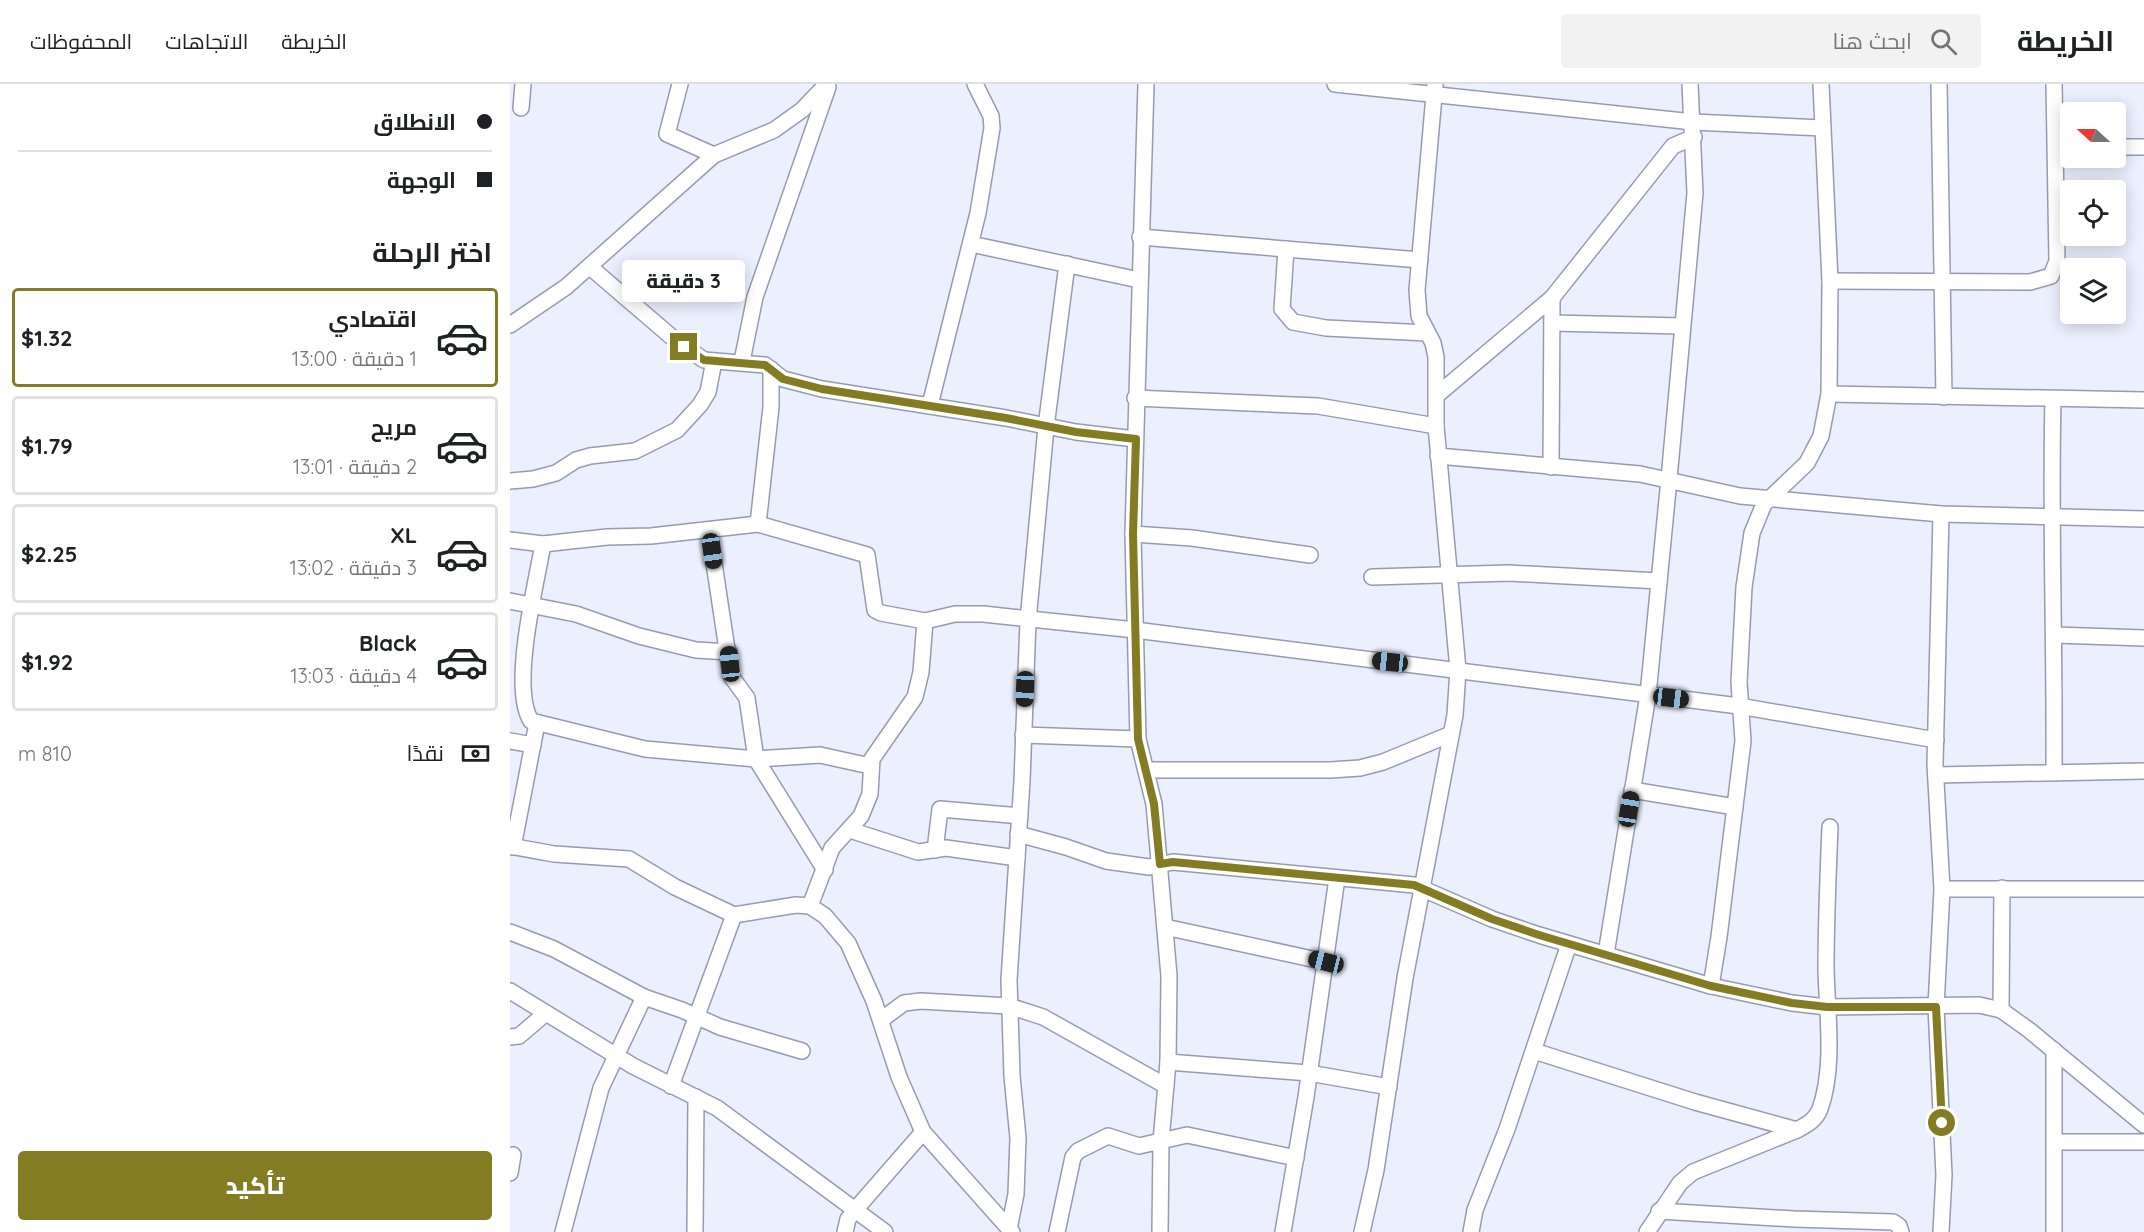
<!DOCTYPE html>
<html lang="ar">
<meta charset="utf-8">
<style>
body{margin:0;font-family:Quicksand,Cairo,sans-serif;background:#f2f2f2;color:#202124;direction:rtl;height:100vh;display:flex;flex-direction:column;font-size:22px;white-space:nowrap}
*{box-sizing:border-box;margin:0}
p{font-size:20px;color:#757577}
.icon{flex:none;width:33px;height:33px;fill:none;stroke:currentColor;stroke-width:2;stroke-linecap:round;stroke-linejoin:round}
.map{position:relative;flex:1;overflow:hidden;direction:ltr}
.drawer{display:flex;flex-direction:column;background:#fff;width:510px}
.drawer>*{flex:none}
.banner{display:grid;align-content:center;height:132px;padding:0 18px;background:#fff}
.needle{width:39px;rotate:291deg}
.fabs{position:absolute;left:1550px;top:18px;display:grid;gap:12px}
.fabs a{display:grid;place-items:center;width:66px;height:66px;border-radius:6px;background:#fff;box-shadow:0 3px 15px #0003;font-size:30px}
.end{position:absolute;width:27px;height:27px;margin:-14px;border:8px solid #847c22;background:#fff;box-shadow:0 0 0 3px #fff}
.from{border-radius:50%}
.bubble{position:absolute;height:42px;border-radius:6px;background:#fff;box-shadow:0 3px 15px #0003;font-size:20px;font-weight:800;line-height:42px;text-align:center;direction:rtl}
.car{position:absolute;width:18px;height:36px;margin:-18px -9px;border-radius:8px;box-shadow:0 0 4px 2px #0007;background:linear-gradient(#222 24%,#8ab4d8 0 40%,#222 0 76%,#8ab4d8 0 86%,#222 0)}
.banner b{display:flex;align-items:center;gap:21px;height:57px;font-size:22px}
.banner b+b{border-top:2px solid #e0e0e0}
.banner i{width:15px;height:15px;background:#202124}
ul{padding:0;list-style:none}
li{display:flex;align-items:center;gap:18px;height:99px;margin:0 12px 9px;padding:0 6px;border:3px solid #e0e0e0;border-radius:6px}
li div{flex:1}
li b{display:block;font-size:22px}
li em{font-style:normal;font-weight:800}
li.on{border-color:#847c22}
li>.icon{width:54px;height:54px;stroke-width:1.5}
h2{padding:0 18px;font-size:27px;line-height:72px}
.pay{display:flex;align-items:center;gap:15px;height:66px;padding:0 18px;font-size:22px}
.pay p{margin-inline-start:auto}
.button{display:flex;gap:12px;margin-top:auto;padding:12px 18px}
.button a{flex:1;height:69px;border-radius:6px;background:#847c22;color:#fff;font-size:24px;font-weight:800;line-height:69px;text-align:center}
header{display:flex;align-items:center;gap:36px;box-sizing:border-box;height:84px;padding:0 30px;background:#fff;border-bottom:2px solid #e0e0e0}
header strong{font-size:28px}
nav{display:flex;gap:33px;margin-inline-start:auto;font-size:21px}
.search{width:420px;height:54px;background:#f2f2f2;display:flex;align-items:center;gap:15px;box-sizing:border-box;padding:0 21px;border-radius:6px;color:#757577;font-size:22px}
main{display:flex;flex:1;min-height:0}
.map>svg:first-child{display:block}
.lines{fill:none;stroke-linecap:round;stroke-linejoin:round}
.minor-casing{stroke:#979bb0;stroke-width:18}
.minor{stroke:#fff;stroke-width:15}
.route{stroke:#847c22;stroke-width:8}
</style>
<header>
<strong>الخريطة</strong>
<div class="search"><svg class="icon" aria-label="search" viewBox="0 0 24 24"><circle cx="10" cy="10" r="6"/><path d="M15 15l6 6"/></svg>ابحث هنا</div>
<nav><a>الخريطة</a><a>الاتجاهات</a><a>المحفوظات</a></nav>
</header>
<main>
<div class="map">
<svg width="1634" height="1148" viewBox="0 0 1634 1148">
<rect width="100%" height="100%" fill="#eceffd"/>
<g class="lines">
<g class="minor-casing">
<g id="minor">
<path d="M170,0L157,50L204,71"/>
<path d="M636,0L623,450L628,655L644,720L659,892L658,978L651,1057L650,1148"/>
<path d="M825,0L1183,38L1313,44"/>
<path d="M1429,0L1434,313"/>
<path d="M11,24L13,0"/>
<path d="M1605,63H1634"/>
<path d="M630,153L910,176"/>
<path d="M461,160L629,196"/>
<path d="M776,165L772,225L783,238L816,244L917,249"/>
<path d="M80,183L164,255L194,276L255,281L273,295L312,305L496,334L566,348L625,355"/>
<path d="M1320,197L1520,198L1541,192L1547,177L1544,0"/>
<path d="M1042,239L1172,242"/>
<path d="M0,241L56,203L204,71L264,46L292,26L317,0"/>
<path d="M232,277L245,213L318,3"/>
<path d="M1319,310L1634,316"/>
<path d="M927,311L1042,214L1163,62L1184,53"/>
<path d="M625,314L808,322L926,342"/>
<path d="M1543,315C1540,439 1545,564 1544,689"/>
<path d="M420,321L468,129L482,44L481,32L465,0"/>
<path d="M928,372L1130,390L1230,412L1431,430L1634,435"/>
<path d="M1041,383L1042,214"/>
<path d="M0,397L23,395L46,389L66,376L80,372L125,367L167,346L190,321L198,308L204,277"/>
<path d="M1431,430L1425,680L1432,805L1426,923L1434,1091L1431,1148"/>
<path d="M248,440L261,323V285"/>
<path d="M199,446L221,592L237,614L246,675L315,786"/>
<path d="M623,450L682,454L800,471"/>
<path d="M0,456L33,460L97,453L141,452L248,440L357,471L365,526L371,529L415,537L445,530H473L625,546L1229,622L1426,656"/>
<path d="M33,460C26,501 0,603 21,637L135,665L246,675L310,671L360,682"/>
<path d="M862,493L999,489L1149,497"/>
<path d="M0,517L66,530L129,552L186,566L219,568"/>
<path d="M1545,551L1634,554"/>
<path d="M513,651L628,655"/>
<path d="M0,657L23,661"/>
<path d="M636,686H820L850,684L873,678L941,650"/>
<path d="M1426,691L1634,687"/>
<path d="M1122,706L1225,723"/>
<path d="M340,746L408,768L436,764L507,774"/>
<path d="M508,750L556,763L596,777L639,783L663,778L904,801L982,835L1029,851L1201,902L1282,919L1317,923L1469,921L1491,926L1519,946L1634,1041"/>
<path d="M0,762L44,770L119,775L165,803L224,831L286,821L300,822L315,832L338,859L364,917L389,993L413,1048L502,1148"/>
<path d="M3,763L27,639"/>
<path d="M425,766L430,725L510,732"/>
<path d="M1432,805H1634"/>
<path d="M300,822L322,764L351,732L360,710L362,675L405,613L411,588L415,537"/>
<path d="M655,843L816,878"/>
<path d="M0,848L44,865L134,913L172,926L210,943L292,967"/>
<path d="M1096,870L1138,611L1159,395L1185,109L1180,0"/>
<path d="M1201,902L1209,853L1233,657L1229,598L1234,503L1242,449L1254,420L1297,379L1311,352L1319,310L1320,197L1311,0"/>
<path d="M0,907L123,982L207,1024L375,1148"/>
<path d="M1491,926L1492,804"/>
<path d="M371,936L394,919L411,917L499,922L533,933L656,1002"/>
<path d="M0,953L9,952L36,929"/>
<path d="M1024,967L1185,1018L1287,1046"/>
<path d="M658,978L799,989L879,1003"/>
<path d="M161,1002L224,831"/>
<path d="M1545,1058H1634"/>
<path d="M0,1089L3,1071"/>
<path d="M1149,1127L1284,1135L1383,1138L1389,1142L1391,1148"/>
<path d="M499,1145L506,1110L508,1054L502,992L499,896L512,697L518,537L536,343L557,180"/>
<path d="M53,1148L91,1004L134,913"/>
<path d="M185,1148L186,1013"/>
<path d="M335,1148L338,1135L345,1126L413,1048"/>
<path d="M547,1148L563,1073L568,1067L598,1052L629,1062L677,1051L786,1074"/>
<path d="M773,1148L796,1013L827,794"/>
<path d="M852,1148L866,1086L895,894L945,631L948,586L926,342V273L923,259L909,232L907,206L925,0"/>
<path d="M961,1148L965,1126L997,1045L1059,860"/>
<path d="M1137,1148L1170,1099L1183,1088L1287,1046C1296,1041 1306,1036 1310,1025C1325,983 1317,929 1316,885C1316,837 1318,790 1320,743"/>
<path d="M1544,1148V966"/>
</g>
</g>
<use href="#minor" class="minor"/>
</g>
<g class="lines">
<path class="route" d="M174,263L194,276L255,281L273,295L312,305L496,334L566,348L626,355L623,450L628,655L644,720L650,780L663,778L904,801L982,835L1029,851L1201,902L1282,919L1317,923H1426L1432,1039"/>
</g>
</svg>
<div class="fabs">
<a><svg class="needle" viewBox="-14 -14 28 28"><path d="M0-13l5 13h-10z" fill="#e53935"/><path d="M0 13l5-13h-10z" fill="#757577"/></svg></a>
<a><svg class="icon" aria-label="locate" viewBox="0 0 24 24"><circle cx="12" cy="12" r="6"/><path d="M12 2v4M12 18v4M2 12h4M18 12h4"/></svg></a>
<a><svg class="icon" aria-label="layers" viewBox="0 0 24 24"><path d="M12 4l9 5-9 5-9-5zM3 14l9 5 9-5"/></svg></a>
</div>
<i class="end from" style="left:1432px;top:1039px"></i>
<i class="end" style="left:174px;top:263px"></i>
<div class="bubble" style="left:112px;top:176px;width:123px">3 دقيقة</div>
<i class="car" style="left:202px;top:467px;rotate:172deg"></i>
<i class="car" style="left:880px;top:578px;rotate:276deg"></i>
<i class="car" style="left:220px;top:580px;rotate:354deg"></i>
<i class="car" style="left:515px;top:605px;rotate:182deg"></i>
<i class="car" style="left:1161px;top:614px;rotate:97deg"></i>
<i class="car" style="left:1119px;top:725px;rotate:9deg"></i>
<i class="car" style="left:816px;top:878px;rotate:284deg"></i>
</div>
<section class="drawer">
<div class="banner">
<b><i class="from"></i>الانطلاق</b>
<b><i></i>الوجهة</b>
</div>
<h2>اختر الرحلة</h2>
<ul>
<li class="on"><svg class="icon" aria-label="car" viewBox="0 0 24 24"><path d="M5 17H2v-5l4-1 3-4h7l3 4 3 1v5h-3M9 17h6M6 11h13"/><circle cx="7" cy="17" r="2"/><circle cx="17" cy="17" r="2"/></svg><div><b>اقتصادي</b><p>1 دقيقة · 13:00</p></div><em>$1.32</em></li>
<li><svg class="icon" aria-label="car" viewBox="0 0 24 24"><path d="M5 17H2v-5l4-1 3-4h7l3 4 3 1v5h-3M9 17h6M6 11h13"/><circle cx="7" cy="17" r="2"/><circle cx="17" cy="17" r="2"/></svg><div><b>مريح</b><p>2 دقيقة · 13:01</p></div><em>$1.79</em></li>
<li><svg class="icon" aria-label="car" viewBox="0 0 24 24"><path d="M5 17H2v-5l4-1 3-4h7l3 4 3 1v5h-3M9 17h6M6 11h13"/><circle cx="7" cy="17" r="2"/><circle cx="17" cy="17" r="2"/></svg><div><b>XL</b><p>3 دقيقة · 13:02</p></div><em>$2.25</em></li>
<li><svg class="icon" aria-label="car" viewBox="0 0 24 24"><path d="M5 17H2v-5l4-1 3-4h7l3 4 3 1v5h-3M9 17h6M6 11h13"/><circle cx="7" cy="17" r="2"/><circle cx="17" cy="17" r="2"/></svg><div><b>Black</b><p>4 دقيقة · 13:03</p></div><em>$1.92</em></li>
</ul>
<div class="pay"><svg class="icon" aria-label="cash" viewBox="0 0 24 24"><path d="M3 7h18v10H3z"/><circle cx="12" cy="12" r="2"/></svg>نقدًا<p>810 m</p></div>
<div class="button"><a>تأكيد</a></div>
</section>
</main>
